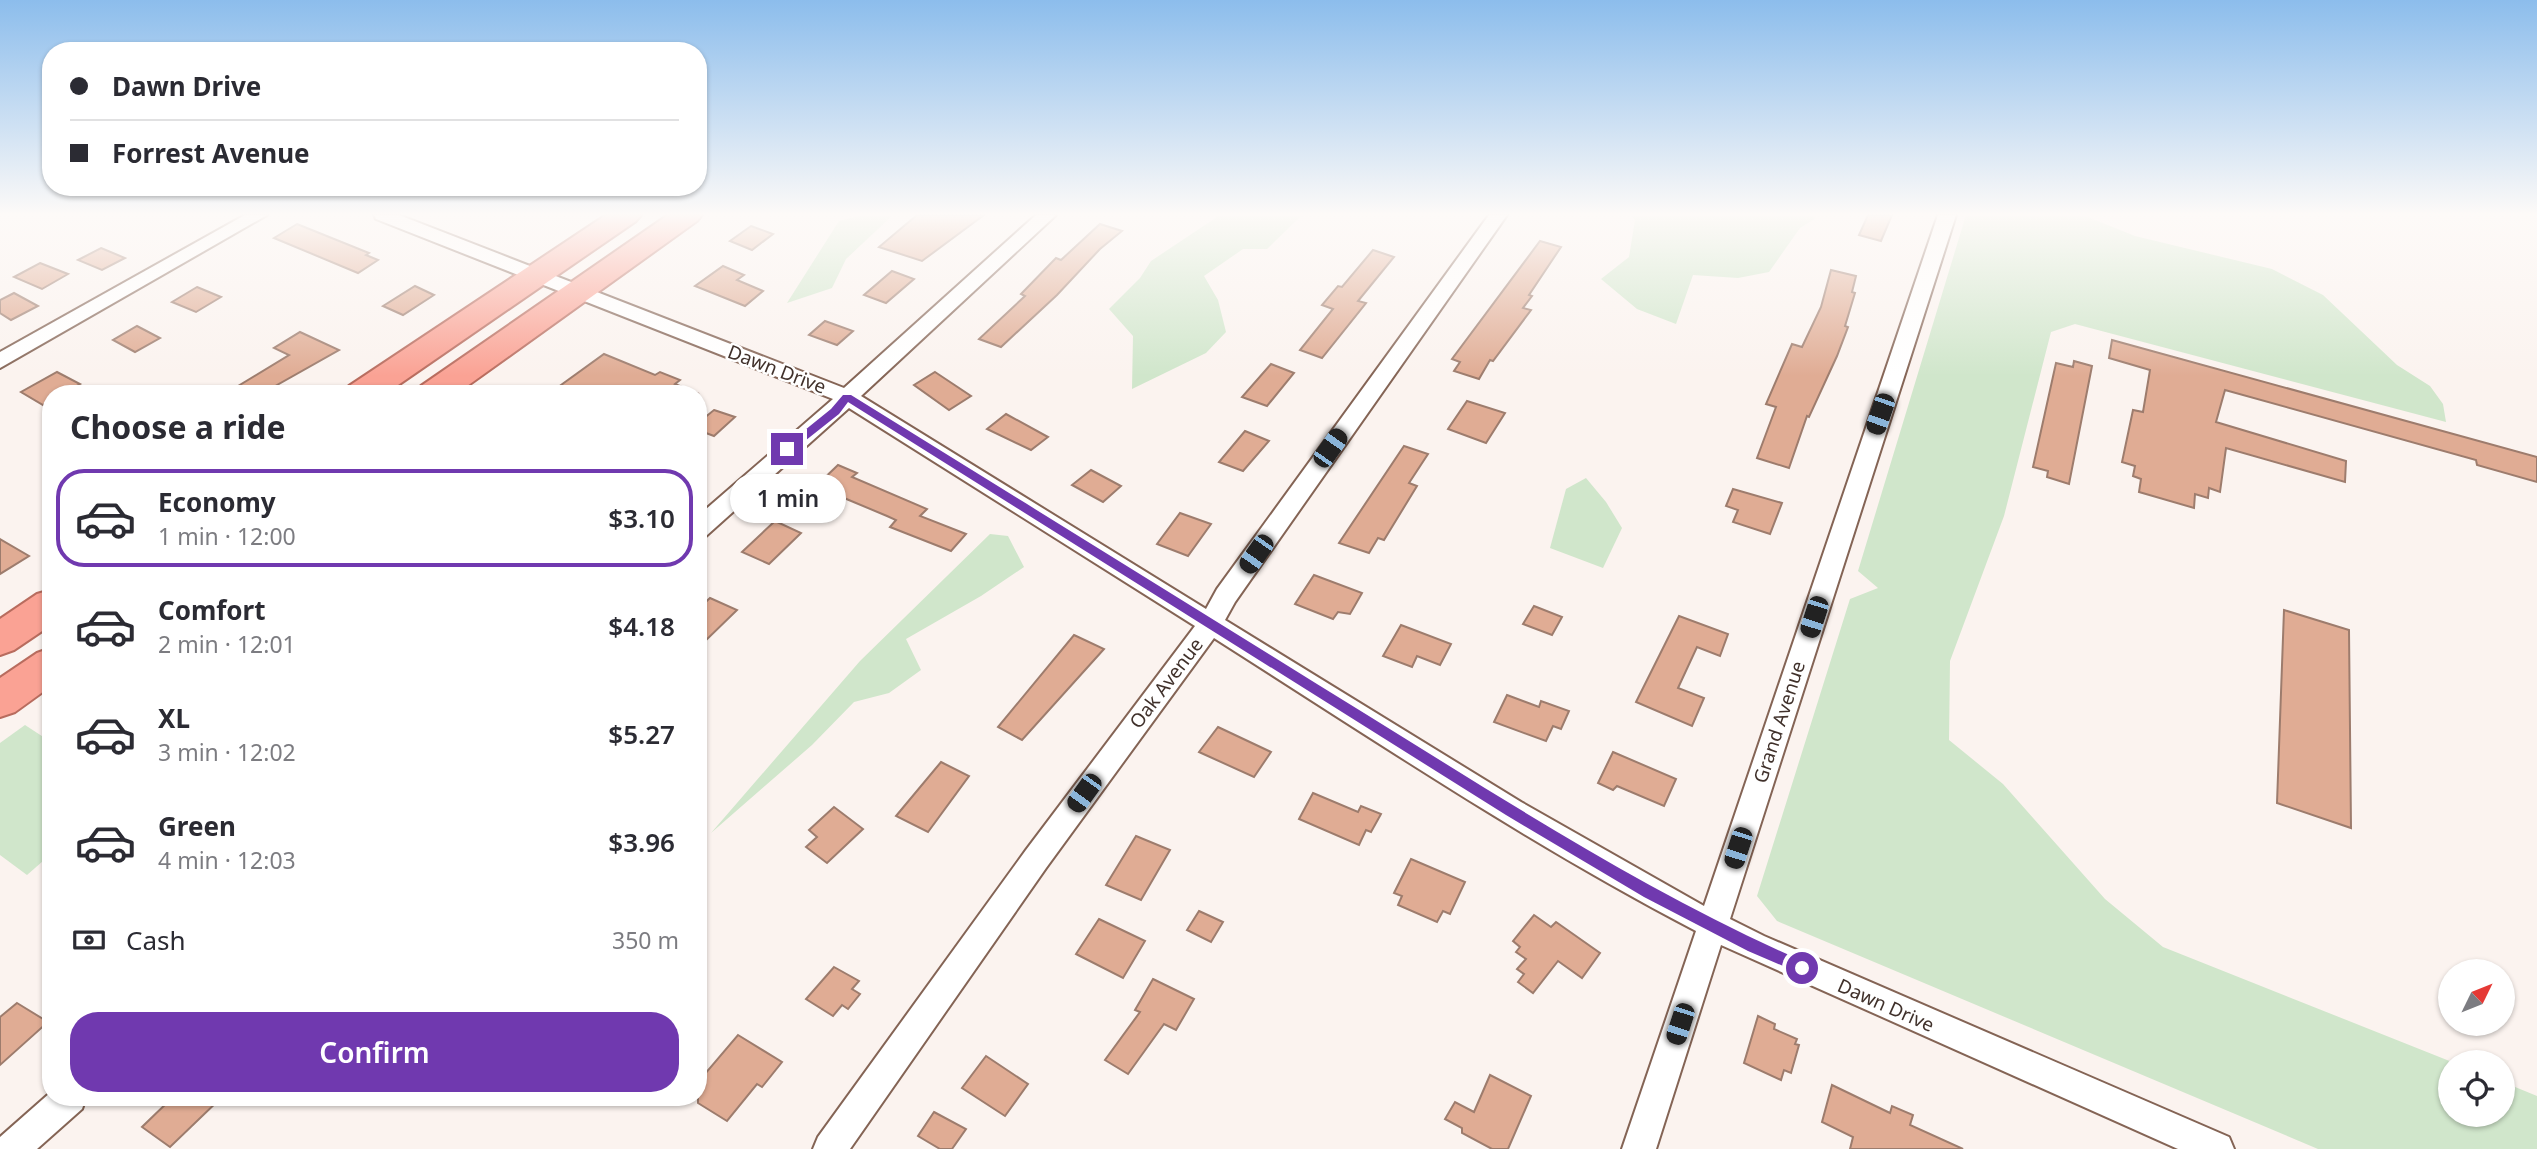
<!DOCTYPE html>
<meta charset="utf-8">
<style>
body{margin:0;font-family:"Noto Sans",sans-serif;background:#f2f2f3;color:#2b2b33;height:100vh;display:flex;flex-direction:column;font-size:26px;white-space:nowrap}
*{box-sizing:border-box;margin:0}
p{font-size:23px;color:#7c7c81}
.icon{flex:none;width:38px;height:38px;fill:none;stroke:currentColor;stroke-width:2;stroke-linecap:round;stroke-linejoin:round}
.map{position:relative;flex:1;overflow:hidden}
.details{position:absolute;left:42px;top:385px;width:665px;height:721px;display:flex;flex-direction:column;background:#fff;border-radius:28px;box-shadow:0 2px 5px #0004}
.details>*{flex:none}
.hud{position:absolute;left:42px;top:42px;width:665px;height:154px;border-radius:28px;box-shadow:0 2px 5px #0004;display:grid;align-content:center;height:154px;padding:0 28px;background:#fff}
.needle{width:46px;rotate:47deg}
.fabs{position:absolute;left:2438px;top:959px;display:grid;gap:14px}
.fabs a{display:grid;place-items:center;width:77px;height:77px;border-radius:50%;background:#fff;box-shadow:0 2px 5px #0004;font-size:35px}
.end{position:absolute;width:32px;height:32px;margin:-16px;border:9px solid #7039af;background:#fff;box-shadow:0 0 0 4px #fff}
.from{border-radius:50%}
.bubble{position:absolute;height:49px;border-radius:24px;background:#fff;box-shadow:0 2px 5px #0004;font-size:23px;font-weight:600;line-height:49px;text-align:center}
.car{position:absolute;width:21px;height:42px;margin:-21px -10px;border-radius:9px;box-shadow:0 0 5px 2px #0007;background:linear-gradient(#222 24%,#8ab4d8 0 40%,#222 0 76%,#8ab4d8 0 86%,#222 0)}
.hud b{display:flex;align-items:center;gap:24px;height:66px;font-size:26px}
.hud b+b{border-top:2px solid #e1e1e2}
.hud i{width:18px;height:18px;background:#2b2b33}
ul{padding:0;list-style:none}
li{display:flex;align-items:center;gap:21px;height:98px;margin:0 14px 10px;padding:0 14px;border:4px solid transparent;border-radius:28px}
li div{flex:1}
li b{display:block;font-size:26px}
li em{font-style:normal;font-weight:600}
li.current{border-color:#7039af}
li>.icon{width:63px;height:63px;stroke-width:1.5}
h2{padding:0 28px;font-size:32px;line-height:84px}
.pay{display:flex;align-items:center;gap:18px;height:77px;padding:0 28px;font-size:26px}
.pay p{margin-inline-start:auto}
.primary-button{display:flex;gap:14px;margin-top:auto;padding:14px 28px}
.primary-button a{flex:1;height:80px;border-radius:28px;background:#7039af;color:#fff;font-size:28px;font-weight:600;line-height:80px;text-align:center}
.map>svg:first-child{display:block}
.green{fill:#d0e6cb}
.building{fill:#e0ac94;stroke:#9d7c6d;stroke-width:2}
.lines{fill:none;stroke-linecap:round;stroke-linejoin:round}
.minor-casing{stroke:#846455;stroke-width:4}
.trunk-casing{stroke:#b86c5e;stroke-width:4}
.minor{fill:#fff;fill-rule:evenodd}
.trunk{fill:#faa294;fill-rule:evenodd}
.route{fill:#7039af}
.labels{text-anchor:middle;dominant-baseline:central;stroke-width:5;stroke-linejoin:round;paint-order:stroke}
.street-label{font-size:19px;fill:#40312b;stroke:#fff}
</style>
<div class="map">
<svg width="2537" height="1149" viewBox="0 0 2537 1149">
<rect width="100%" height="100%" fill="#fbf3ef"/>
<g class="green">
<path d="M862,215H893L846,259L832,288L787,303L839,221Z"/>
<path d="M1220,215H1302L1267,249H1243L1204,276L1218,300L1226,332L1206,353L1132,389L1133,336L1109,309L1140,278L1151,261Z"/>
<path d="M1631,215H1810L1816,218L1800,228L1769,272L1738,278L1693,275L1676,324L1637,309L1601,279L1629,257L1635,220Z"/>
<path d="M1966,215H2083L2135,236L2272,269L2323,295L2397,365L2430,386L2443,404L2446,422L2075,324L2051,332L2004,516L1950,661L1949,740L2003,784L2105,899L2163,947L2452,1062L2450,1115H2502L2503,1082L2537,1096V1149H2318L1777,921L1757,896L1850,599L1878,588L1858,571Z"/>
<path d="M1586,478L1606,502L1622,528L1603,568L1550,548L1566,489Z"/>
<path d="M990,534L1008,536L1024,567L981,596L906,639L921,670L889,693L854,702L812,745L711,833L860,661Z"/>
<path d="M25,725L51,742V854L27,875L0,855V743Z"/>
</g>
<g class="building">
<path d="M917,215H984L922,261L879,247Z"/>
<path d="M1868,215H1892L1881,241L1859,235Z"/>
<path d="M297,224L369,253L366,255L378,260L358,273L274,238Z"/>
<path d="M1100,224L1122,231L1100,249L1057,295L1001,347L979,339L1025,296L1021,294L1056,258L1061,260Z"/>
<path d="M751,226L773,234L752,250L730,241Z"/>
<path d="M1540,241L1561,247L1529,295L1532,296L1523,308L1531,310L1493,361L1490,360L1479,379L1454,371L1460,362L1452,359Z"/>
<path d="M101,248L125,258L102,270L78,260Z"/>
<path d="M1373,250L1394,257L1358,301L1366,303L1322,358L1300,350L1333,309L1322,305L1338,286L1342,287Z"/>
<path d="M40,263L68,274L42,289L14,277Z"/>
<path d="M723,266L744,275L737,280L763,291L745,306L695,286Z"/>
<path d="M1831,270L1856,276L1852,292L1855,293L1845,326L1848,327L1837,356L1809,417L1807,416L1789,468L1757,458L1776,407L1766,404L1792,344L1802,347L1821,307Z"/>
<path d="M892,271L914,279L886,303L864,295Z"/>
<path d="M415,286L434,295L403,315L383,306Z"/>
<path d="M197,287L221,297L196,312L172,302Z"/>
<path d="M14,293L38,306L11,320L0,313V300Z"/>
<path d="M825,321L853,331L837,345L809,335Z"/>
<path d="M137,326L160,338L135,352L113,340Z"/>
<path d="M300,332L339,350L261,394H225L289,355L274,348Z"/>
<path d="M2112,340L2537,457V482L2477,465L2476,460L2225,390L2216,422L2346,461L2345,482L2226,448L2220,492L2209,488L2208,498L2195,494L2194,508L2139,492L2141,479L2133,476L2135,466L2122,462L2133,410L2143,412L2150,370L2109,358Z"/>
<path d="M604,354L655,375L660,372L680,380L675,384L699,394H582L561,385Z"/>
<path d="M2074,361L2092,366L2069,484L2047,477L2048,471L2033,467L2056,363L2073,367Z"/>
<path d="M1271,364L1294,373L1267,406L1242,397Z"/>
<path d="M57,372L80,384L62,394H51V400L43,405L21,392Z"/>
<path d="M935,372L971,396L949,410L914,385Z"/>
<path d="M1467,401L1505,413L1486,443L1448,429Z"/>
<path d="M714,410L735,417L714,436L698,430V423Z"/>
<path d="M1006,414L1048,437L1031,450L987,429Z"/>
<path d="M1245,431L1269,441L1243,471L1219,462Z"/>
<path d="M1404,446L1428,454L1409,483L1417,486L1384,540L1378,538L1369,553L1339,543Z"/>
<path d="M838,465L857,473L852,477L927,509L920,516L966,534L951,551L890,527L896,520L887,516L844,498L840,501L812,490Z"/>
<path d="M1091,470L1121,486L1103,502L1072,485Z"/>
<path d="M1733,489L1782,503L1770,534L1733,522L1738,510L1726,506Z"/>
<path d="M1180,513L1211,524L1188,556L1157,544Z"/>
<path d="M775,521L801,533L769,564L742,552Z"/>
<path d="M0,539L29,556L0,574Z"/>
<path d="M1314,575L1362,593L1350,614L1338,612L1333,619L1295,604Z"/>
<path d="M710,598L737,610L698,648V609Z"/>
<path d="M1534,606L1562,617L1552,635L1523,624Z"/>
<path d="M2284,610L2349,630L2351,828L2277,803Z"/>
<path d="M1679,616L1728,634L1720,656L1697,647L1678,688L1704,698L1692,726L1636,702Z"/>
<path d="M1401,625L1451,644L1440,665L1417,656L1412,667L1383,656Z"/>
<path d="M1074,635L1104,649L1022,740L998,727Z"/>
<path d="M1507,695L1539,707L1541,701L1569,711L1561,729L1553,726L1546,741L1494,722Z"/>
<path d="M1218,727L1271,752L1254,777L1199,752Z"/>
<path d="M1613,752L1676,779L1664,806L1617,786L1613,790L1598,783Z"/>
<path d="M941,762L969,776L928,832L896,816Z"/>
<path d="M1313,793L1358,812L1361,806L1381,814L1371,832L1366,830L1359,845L1299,819Z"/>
<path d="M834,807L863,829L827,863L806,847L817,837L809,830Z"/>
<path d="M1136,836L1170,850L1141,900L1106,885Z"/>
<path d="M1411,859L1465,882L1450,914L1443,911L1437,922L1398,905L1402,896L1394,893Z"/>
<path d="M1199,911L1223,922L1211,942L1187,930Z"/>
<path d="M1534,915L1551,927L1556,922L1600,953L1582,978L1558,961L1533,993L1518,982L1524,974L1517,969L1526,959L1516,952L1520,947L1513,941Z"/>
<path d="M1099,919L1145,941L1123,978L1076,954Z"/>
<path d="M834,967L859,981L852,989L860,994L848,1009L842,1005L833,1016L806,999Z"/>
<path d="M1153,979L1194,999L1176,1030L1164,1024L1128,1074L1105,1060L1140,1012L1135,1010Z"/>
<path d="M17,1003L48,1022L0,1065V1017Z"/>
<path d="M1758,1016L1775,1024L1774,1029L1797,1039L1795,1044L1799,1045L1791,1073L1784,1070L1781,1080L1744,1063Z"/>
<path d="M738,1035L782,1062L762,1087L757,1084L727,1121L698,1103V1082Z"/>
<path d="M986,1056L1028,1084L1005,1116L962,1088Z"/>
<path d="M1490,1075L1531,1096L1508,1149H1492L1462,1133V1128L1445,1119L1455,1102L1474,1112Z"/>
<path d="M1832,1085L1890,1113L1892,1106L1913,1115L1910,1125L1963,1149H1850L1853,1137L1822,1122Z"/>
<path d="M173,1097H222L170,1147L142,1127Z"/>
<path d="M934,1112L966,1129L952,1149H940L918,1136Z"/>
</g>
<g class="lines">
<g class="minor-casing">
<g id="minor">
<path d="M245,215H267L0,368V352Z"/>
<path d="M374,215H399L844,388L1036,215H1056L861,396L1206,609L1217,589L1489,215H1507L1235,602L1225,620L1521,802L1704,906L1938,215H1956L1730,919L1764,936L2229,1137L2234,1149H2178L1721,945L1656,1149H1622L1696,931C1529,844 1373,739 1214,638L1046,868L850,1149H813L818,1137L1026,850L1195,626L849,408L706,536L698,539V516L833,399L376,219Z"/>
<path d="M51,1092V1097H86L82,1109L37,1149H0V1137Z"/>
</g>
</g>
<g class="trunk-casing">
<g id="trunk">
<path d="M606,215H641L636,221L385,394H344L349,386Z"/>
<path d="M668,215H702L697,221L456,394H416L421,386Z"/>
<path d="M51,590V625L14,650L0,655V619L37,594Z"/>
<path d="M51,648V686L15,712L0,717V678L37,653Z"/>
</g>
</g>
<use href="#minor" class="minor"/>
<use href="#trunk" class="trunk"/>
</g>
<linearGradient id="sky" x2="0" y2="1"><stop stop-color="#8cbdec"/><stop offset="0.57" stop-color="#fdfaf8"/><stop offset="1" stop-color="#fdfaf8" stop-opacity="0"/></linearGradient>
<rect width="2537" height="376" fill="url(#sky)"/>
<path class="route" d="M843,395H851C1022,501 1193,607 1364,713C1508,802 1651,895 1807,963V972L1802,974L1748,951L1644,897L1506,815L848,402L839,414L791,452H784V447L831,409Z"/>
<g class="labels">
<g class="street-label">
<text transform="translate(777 369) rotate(21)">Dawn Drive</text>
<text transform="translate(1166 683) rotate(-53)">Oak Avenue</text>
<text transform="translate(1779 722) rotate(-72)">Grand Avenue</text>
<text transform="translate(1886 1005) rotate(24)">Dawn Drive</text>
</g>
</g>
</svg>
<div class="fabs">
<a><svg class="needle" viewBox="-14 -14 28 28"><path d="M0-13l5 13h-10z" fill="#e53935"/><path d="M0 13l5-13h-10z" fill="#7c7c81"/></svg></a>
<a><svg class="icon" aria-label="locate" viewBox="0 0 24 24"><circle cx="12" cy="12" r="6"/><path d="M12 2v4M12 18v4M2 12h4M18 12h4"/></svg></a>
</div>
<i class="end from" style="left:1802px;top:968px"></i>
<i class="end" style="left:787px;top:449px"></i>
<div class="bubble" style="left:730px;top:474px;width:116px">1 min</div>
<i class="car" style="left:1880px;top:414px;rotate:199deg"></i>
<i class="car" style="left:1330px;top:448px;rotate:35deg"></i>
<i class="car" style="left:1256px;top:554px;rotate:215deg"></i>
<i class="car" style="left:1814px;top:617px;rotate:198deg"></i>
<i class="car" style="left:1084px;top:793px;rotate:216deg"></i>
<i class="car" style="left:1738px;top:848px;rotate:198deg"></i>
<i class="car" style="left:1680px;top:1024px;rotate:198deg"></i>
<div class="hud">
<b><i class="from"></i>Dawn Drive</b>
<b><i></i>Forrest Avenue</b>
</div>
<section class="details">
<h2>Choose a ride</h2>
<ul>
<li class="current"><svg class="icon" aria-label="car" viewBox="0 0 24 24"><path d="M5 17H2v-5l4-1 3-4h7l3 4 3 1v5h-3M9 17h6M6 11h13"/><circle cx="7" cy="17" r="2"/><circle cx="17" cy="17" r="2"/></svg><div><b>Economy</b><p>1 min · 12:00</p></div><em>$3.10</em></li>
<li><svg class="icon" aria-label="car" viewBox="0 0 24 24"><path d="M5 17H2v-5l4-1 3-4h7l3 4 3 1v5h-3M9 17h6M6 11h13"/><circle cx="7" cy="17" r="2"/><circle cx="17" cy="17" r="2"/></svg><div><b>Comfort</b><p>2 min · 12:01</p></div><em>$4.18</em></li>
<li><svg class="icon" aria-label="car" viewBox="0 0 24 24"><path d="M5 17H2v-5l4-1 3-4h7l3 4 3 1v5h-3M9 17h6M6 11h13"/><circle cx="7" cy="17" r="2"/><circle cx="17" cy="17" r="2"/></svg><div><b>XL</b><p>3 min · 12:02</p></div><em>$5.27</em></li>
<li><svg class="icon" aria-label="car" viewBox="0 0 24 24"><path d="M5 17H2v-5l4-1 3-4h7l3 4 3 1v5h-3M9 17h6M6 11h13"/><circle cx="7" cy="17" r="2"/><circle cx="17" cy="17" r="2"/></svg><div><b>Green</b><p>4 min · 12:03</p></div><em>$3.96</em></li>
</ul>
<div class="pay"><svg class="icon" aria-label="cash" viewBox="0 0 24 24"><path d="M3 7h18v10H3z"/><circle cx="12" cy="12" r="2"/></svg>Cash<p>350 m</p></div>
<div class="primary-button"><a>Confirm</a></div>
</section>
</div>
